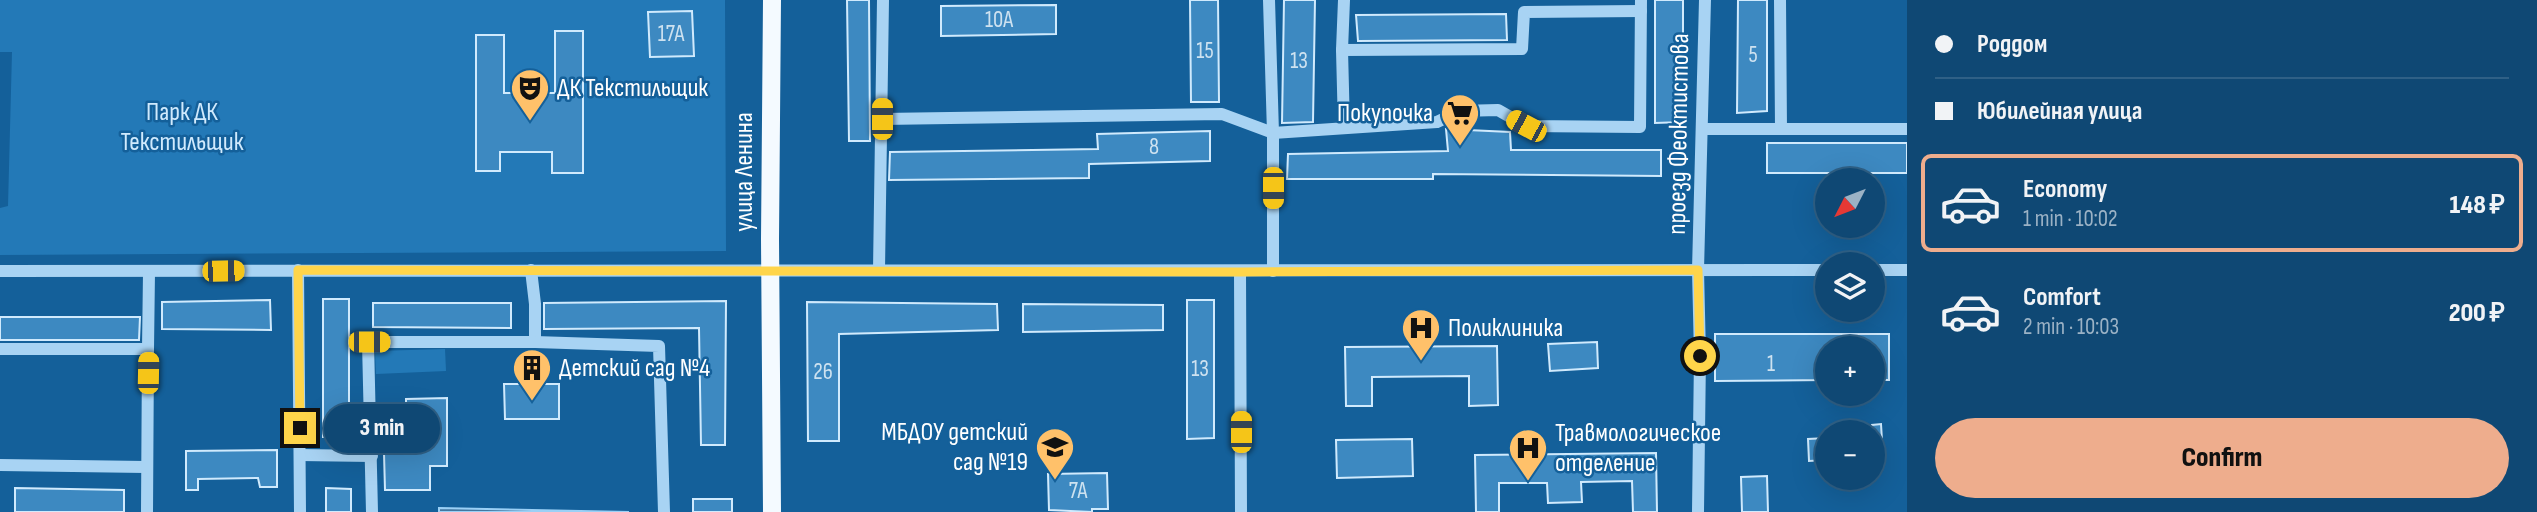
<!DOCTYPE html>
<meta charset="utf-8">
<style>
body{margin:0;font-family:"Sofia Sans Condensed",sans-serif;background:#1d527c;color:#f1f3f6;height:100vh;display:flex;flex-direction:column;font-size:26px;white-space:nowrap}
*{box-sizing:border-box;margin:0}
p{font-size:23px;color:#9bb2c5}
.icon{flex:none;width:38px;height:38px;fill:none;stroke:currentColor;stroke-width:2;stroke-linecap:round;stroke-linejoin:round}
.map{position:relative;flex:1;overflow:hidden}
.panel{display:flex;flex-direction:column;background:#0f4874;width:630px}
.panel>*{flex:none}
.banner{display:grid;align-content:center;height:154px;padding:0 28px;background:#0f4874}
.needle{width:46px;rotate:228deg}
.tools{position:absolute;left:1815px;top:168px;display:grid;gap:14px}
.tools a{display:grid;place-items:center;width:70px;height:70px;border-radius:50%;background:#0f4874;box-shadow:0 7px 28px #0002,0 0 0 2px #2f6086;font-size:35px}
.end{position:absolute;width:32px;height:32px;margin:-16px;border:9px solid #ffd54a;background:#111;box-shadow:0 0 0 4px #111}
.from{border-radius:50%}
.bubble{position:absolute;height:49px;border-radius:24px;background:#0f4874;box-shadow:0 7px 28px #0002,0 0 0 2px #2f6086;font-size:23px;font-weight:800;line-height:49px;text-align:center}
.car{position:absolute;width:21px;height:42px;margin:-21px -10px;border-radius:9px;box-shadow:0 0 5px 2px #0007;background:linear-gradient(#f5c518 24%,#345 0 40%,#f5c518 0 76%,#345 0 86%,#f5c518 0)}
.banner b{display:flex;align-items:center;gap:24px;height:66px;font-size:26px}
.banner b+b{border-top:2px solid #2f6086}
.banner i{width:18px;height:18px;background:#f1f3f6}
ul{padding:0;list-style:none}
li{display:flex;align-items:center;gap:21px;height:98px;margin:0 14px 10px;padding:0 14px;border:4px solid transparent;border-radius:10px}
li div{flex:1}
li b{display:block;font-size:26px}
li em{font-style:normal;font-weight:800}
li.on{border-color:#eead8d}
li>.icon{width:63px;height:63px;stroke-width:1.5}
.button{display:flex;gap:14px;margin-top:auto;padding:14px 28px}
.button a{flex:1;height:80px;border-radius:42px;background:#eead8d;color:#111;font-size:28px;font-weight:800;line-height:80px;text-align:center}
main{display:flex;flex:1;min-height:0}
.map>svg:first-child{display:block}
.green{fill:#2379b7}
.water{fill:#4377a0;stroke:#9bd0f6;stroke-width:2}
.building{fill:#3d89c1;stroke:#d0eafd;stroke-width:2}
.lines{fill:none;stroke-linecap:round;stroke-linejoin:round}
.minor{stroke:#a8d3f3;stroke-width:12}
.major{stroke:#f4faff;stroke-width:18}
.route{stroke:#ffd54a;stroke-width:9}
.labels{text-anchor:middle;dominant-baseline:central;stroke-width:5;stroke-linejoin:round;paint-order:stroke}
.number-label{font-size:23px;fill:#cee2f0}
.poi-label{font-size:26px;fill:#fff;stroke:#14609a;text-anchor:start}
.park-label{font-size:26px;fill:#d0eafd;stroke:#14609a}
.street-label{font-size:26px;fill:#fff;stroke:#14609a}
</style>
<main>
<div class="map">
<svg width="1907" height="512" viewBox="0 0 1907 512">
<rect width="100%" height="100%" fill="#14609a"/>
<g class="green">
<path d="M0,0H725L726,251L0,255V208L8,206L12,52H0Z"/>
<path d="M445,349L446,371L376,374L375,351Z"/>
</g>
<path class="water" d="M439,508L629,512H439Z"/>
<g class="building">
<path d="M847,0H869L870,141H849Z"/>
<path d="M1190,0H1218L1219,102H1191Z"/>
<path d="M1284,0H1315L1313,122L1282,123Z"/>
<path d="M1655,0H1683V122L1655,123Z"/>
<path d="M1738,0H1767V111L1737,113Z"/>
<path d="M1056,5V34L941,36V6Z"/>
<path d="M692,11L694,56L650,57L648,12Z"/>
<path d="M1506,14L1507,40L1358,41L1356,15Z"/>
<path d="M555,31H583V173H552V152H500V171H476V35H504V93H555Z"/>
<path d="M1446,129L1510,132L1511,150H1661V176L1433,174V179H1287L1288,154L1448,151Z"/>
<path d="M1210,131V161L1089,164V178L889,180L890,152L1098,149L1097,134Z"/>
<rect x="1767" y="143" width="140" height="30"/>
<rect x="323" y="299" width="26" height="138"/>
<path d="M270,300L271,330L162,329V302Z"/>
<path d="M1187,300H1214V438L1187,439Z"/>
<path d="M726,301L725,445H701L699,328L544,329V303Z"/>
<path d="M807,302L997,304L998,330L839,334V441H808Z"/>
<path d="M373,303H511V328L373,327Z"/>
<path d="M1023,304L1163,305V330L1023,332Z"/>
<path d="M0,317H140L139,340H0Z"/>
<path d="M1715,334H1889V380H1872V348H1827V380L1715,381Z"/>
<path d="M1597,342L1598,368L1550,371L1548,344Z"/>
<path d="M1497,346L1498,405L1469,406V376L1372,377V406H1346L1345,347Z"/>
<path d="M504,384H559V419H505Z"/>
<path d="M447,398V466H430V490H385L384,453H406V399Z"/>
<path d="M1881,424L1883,457L1872,458V425Z"/>
<path d="M1827,438V460L1809,461L1808,439Z"/>
<path d="M1412,439L1413,476L1337,478L1336,440Z"/>
<path d="M277,450V487H260L258,478L198,479V490H186V451Z"/>
<path d="M1656,453L1657,512H1633L1632,481L1581,482L1582,502L1548,503L1547,483H1499V512H1476L1475,455Z"/>
<path d="M1107,473L1108,509H1092V512L1049,510L1048,474Z"/>
<path d="M1767,476L1768,512H1742L1741,477Z"/>
<path d="M15,488L124,490V512H15Z"/>
<path d="M326,488L351,489V512H326Z"/>
<rect x="693" y="499" width="39" height="13"/>
</g>
<g class="lines">
<g class="minor">
<path d="M1269,0L1273,133V271"/>
<path d="M1344,0L1342,50L1522,49L1524,12L1641,11"/>
<path d="M1780,0L1781,129"/>
<path d="M1342,50L1344,128"/>
<path d="M882,119L1222,114L1273,133L1437,122L1460,111L1498,110L1526,126L1640,127L1641,0"/>
<path d="M1702,129H1906"/>
<path d="M298,270L300,512"/>
<path d="M531,270L535,304V342"/>
<path d="M879,270L883,0"/>
<path d="M1872,270H1907"/>
<path d="M0,271L1827,270"/>
<path d="M1240,272L1241,512"/>
<path d="M0,349H148L149,272"/>
<path d="M300,455L372,456"/>
<path d="M0,465L146,467"/>
<path d="M147,512L148,349"/>
<path d="M372,512L368,342H535L659,346L664,512"/>
<path d="M1698,512L1700,356L1698,270L1705,0"/>
</g>
<path class="major" d="M772,512L770,239L772,0"/>
</g>
<g class="lines">
<path class="route" d="M300,428L298,270L1241,272L1698,270L1700,356"/>
</g>
<defs>
<g id="theatre-pin" transform="scale(2.0125)"><path d="M0 17L-7.5 6A9.5 9.5 0 1 1 7.5 6Z" fill="#ffc16a" stroke="#14609a"/><path d="M-5-5.5Q0-4 5-5.5V0Q5 5 0 6Q-5 5-5 0ZM-3.3-2.5H-1v1.5H-3.3ZM1-2.5H3.3v1.5H1ZM-2.8 1Q0 5.5 2.8 1Z" fill="#111"/></g>
<g id="supermarket-pin" transform="scale(2.0125)"><path d="M0 17L-7.5 6A9.5 9.5 0 1 1 7.5 6Z" fill="#ffc16a" stroke="#14609a"/><path d="M-6-5.5h2.5l.6 2H6L4.5 2H-2.5L-4.4-4H-6ZM-1.5 3.2a1.3 1.3 0 1 0 .1 0ZM3 3.2a1.3 1.3 0 1 0 .1 0Z" fill="#111"/></g>
<g id="hospital-pin" transform="scale(2.0125)"><path d="M0 17L-7.5 6A9.5 9.5 0 1 1 7.5 6Z" fill="#ffc16a" stroke="#14609a"/><path d="M-5-5h3v3.5h4V-5h3V5h-3V1.5h-4V5h-3Z" fill="#111"/></g>
<g id="building-pin" transform="scale(2.0125)"><path d="M0 17L-7.5 6A9.5 9.5 0 1 1 7.5 6Z" fill="#ffc16a" stroke="#14609a"/><path d="M-4-6H4V6H1V3H-1V6H-4ZM-2.5-4.3h1.7v1.8h-1.7ZM.8-4.3h1.7v1.8H.8ZM-2.5-1h1.7V.8h-1.7ZM.8-1h1.7V.8H.8Z" fill="#111"/></g>
<g id="school-pin" transform="scale(2.0125)"><path d="M0 17L-7.5 6A9.5 9.5 0 1 1 7.5 6Z" fill="#ffc16a" stroke="#14609a"/><path d="M0-5L7-2L0 1L-7-2ZM-4 1L0 2.5L4 1V4Q0 6-4 4Z" fill="#111"/></g>
</defs>
<g fill-rule="evenodd">
<use href="#theatre-pin" x="530" y="88"/>
<use href="#supermarket-pin" x="1460" y="113"/>
<use href="#hospital-pin" x="1421" y="328"/>
<use href="#building-pin" x="532" y="368"/>
<use href="#school-pin" x="1055" y="447"/>
<use href="#hospital-pin" x="1528" y="448"/>
</g>
<g class="labels">
<g class="number-label">
<text x="999" y="20">10А</text>
<text x="671" y="34">17А</text>
<text x="1205" y="51">15</text>
<text x="1753" y="55">5</text>
<text x="1299" y="61">13</text>
<text x="1154" y="147">8</text>
<text x="1771" y="364">1</text>
<text x="1200" y="369">13</text>
<text x="823" y="372">26</text>
<text x="1078" y="491">7А</text>
</g>
<g class="poi-label">
<text x="557" y="88">ДК Текстильщик</text>
<text x="1433" y="113" text-anchor="end">Покупочка</text>
<text x="1448" y="328">Поликлиника</text>
<text x="559" y="368">Детский сад №4</text>
<text x="1028" y="432" text-anchor="end">МБДОУ детский<tspan x="1028" dy="30">сад №19</tspan></text>
<text x="1555" y="433">Травмологическое<tspan x="1555" dy="30">отделение</tspan></text>
</g>
<g class="park-label">
<text x="182" y="112">Парк ДК<tspan x="182" dy="30">Текстильщик</tspan></text>
</g>
<g class="street-label">
<text transform="translate(1679 134) rotate(-89)">проезд Феоктистова</text>
<text transform="translate(744 172) rotate(-90)">улица Ленина</text>
</g>
</g>
</svg>
<div class="tools">
<a><svg class="needle" viewBox="-14 -14 28 28"><path d="M0-13l5 13h-10z" fill="#e53935"/><path d="M0 13l5-13h-10z" fill="#9bb2c5"/></svg></a>
<a><svg class="icon" aria-label="layers" viewBox="0 0 24 24"><path d="M12 4l9 5-9 5-9-5zM3 14l9 5 9-5"/></svg></a>
<a>+</a>
<a>−</a>
</div>
<i class="end from" style="left:1700px;top:356px"></i>
<i class="end" style="left:300px;top:428px"></i>
<div class="bubble" style="left:324px;top:404px;width:116px">3 min</div>
<i class="car" style="left:882px;top:119px;rotate:0deg"></i>
<i class="car" style="left:1526px;top:126px;rotate:298deg"></i>
<i class="car" style="left:1273px;top:188px;rotate:180deg"></i>
<i class="car" style="left:223px;top:271px;rotate:89deg"></i>
<i class="car" style="left:369px;top:342px;rotate:90deg"></i>
<i class="car" style="left:148px;top:373px;rotate:1deg"></i>
<i class="car" style="left:1241px;top:432px;rotate:0deg"></i>
</div>
<section class="panel">
<div class="banner">
<b><i class="from"></i>Роддом</b>
<b><i></i>Юбилейная улица</b>
</div>
<ul>
<li class="on"><svg class="icon" aria-label="car" viewBox="0 0 24 24"><path d="M5 17H2v-5l4-1 3-4h7l3 4 3 1v5h-3M9 17h6M6 11h13"/><circle cx="7" cy="17" r="2"/><circle cx="17" cy="17" r="2"/></svg><div><b>Economy</b><p>1 min · 10:02</p></div><em>148 ₽</em></li>
<li><svg class="icon" aria-label="car" viewBox="0 0 24 24"><path d="M5 17H2v-5l4-1 3-4h7l3 4 3 1v5h-3M9 17h6M6 11h13"/><circle cx="7" cy="17" r="2"/><circle cx="17" cy="17" r="2"/></svg><div><b>Comfort</b><p>2 min · 10:03</p></div><em>200 ₽</em></li>
</ul>
<div class="button"><a>Confirm</a></div>
</section>
</main>
